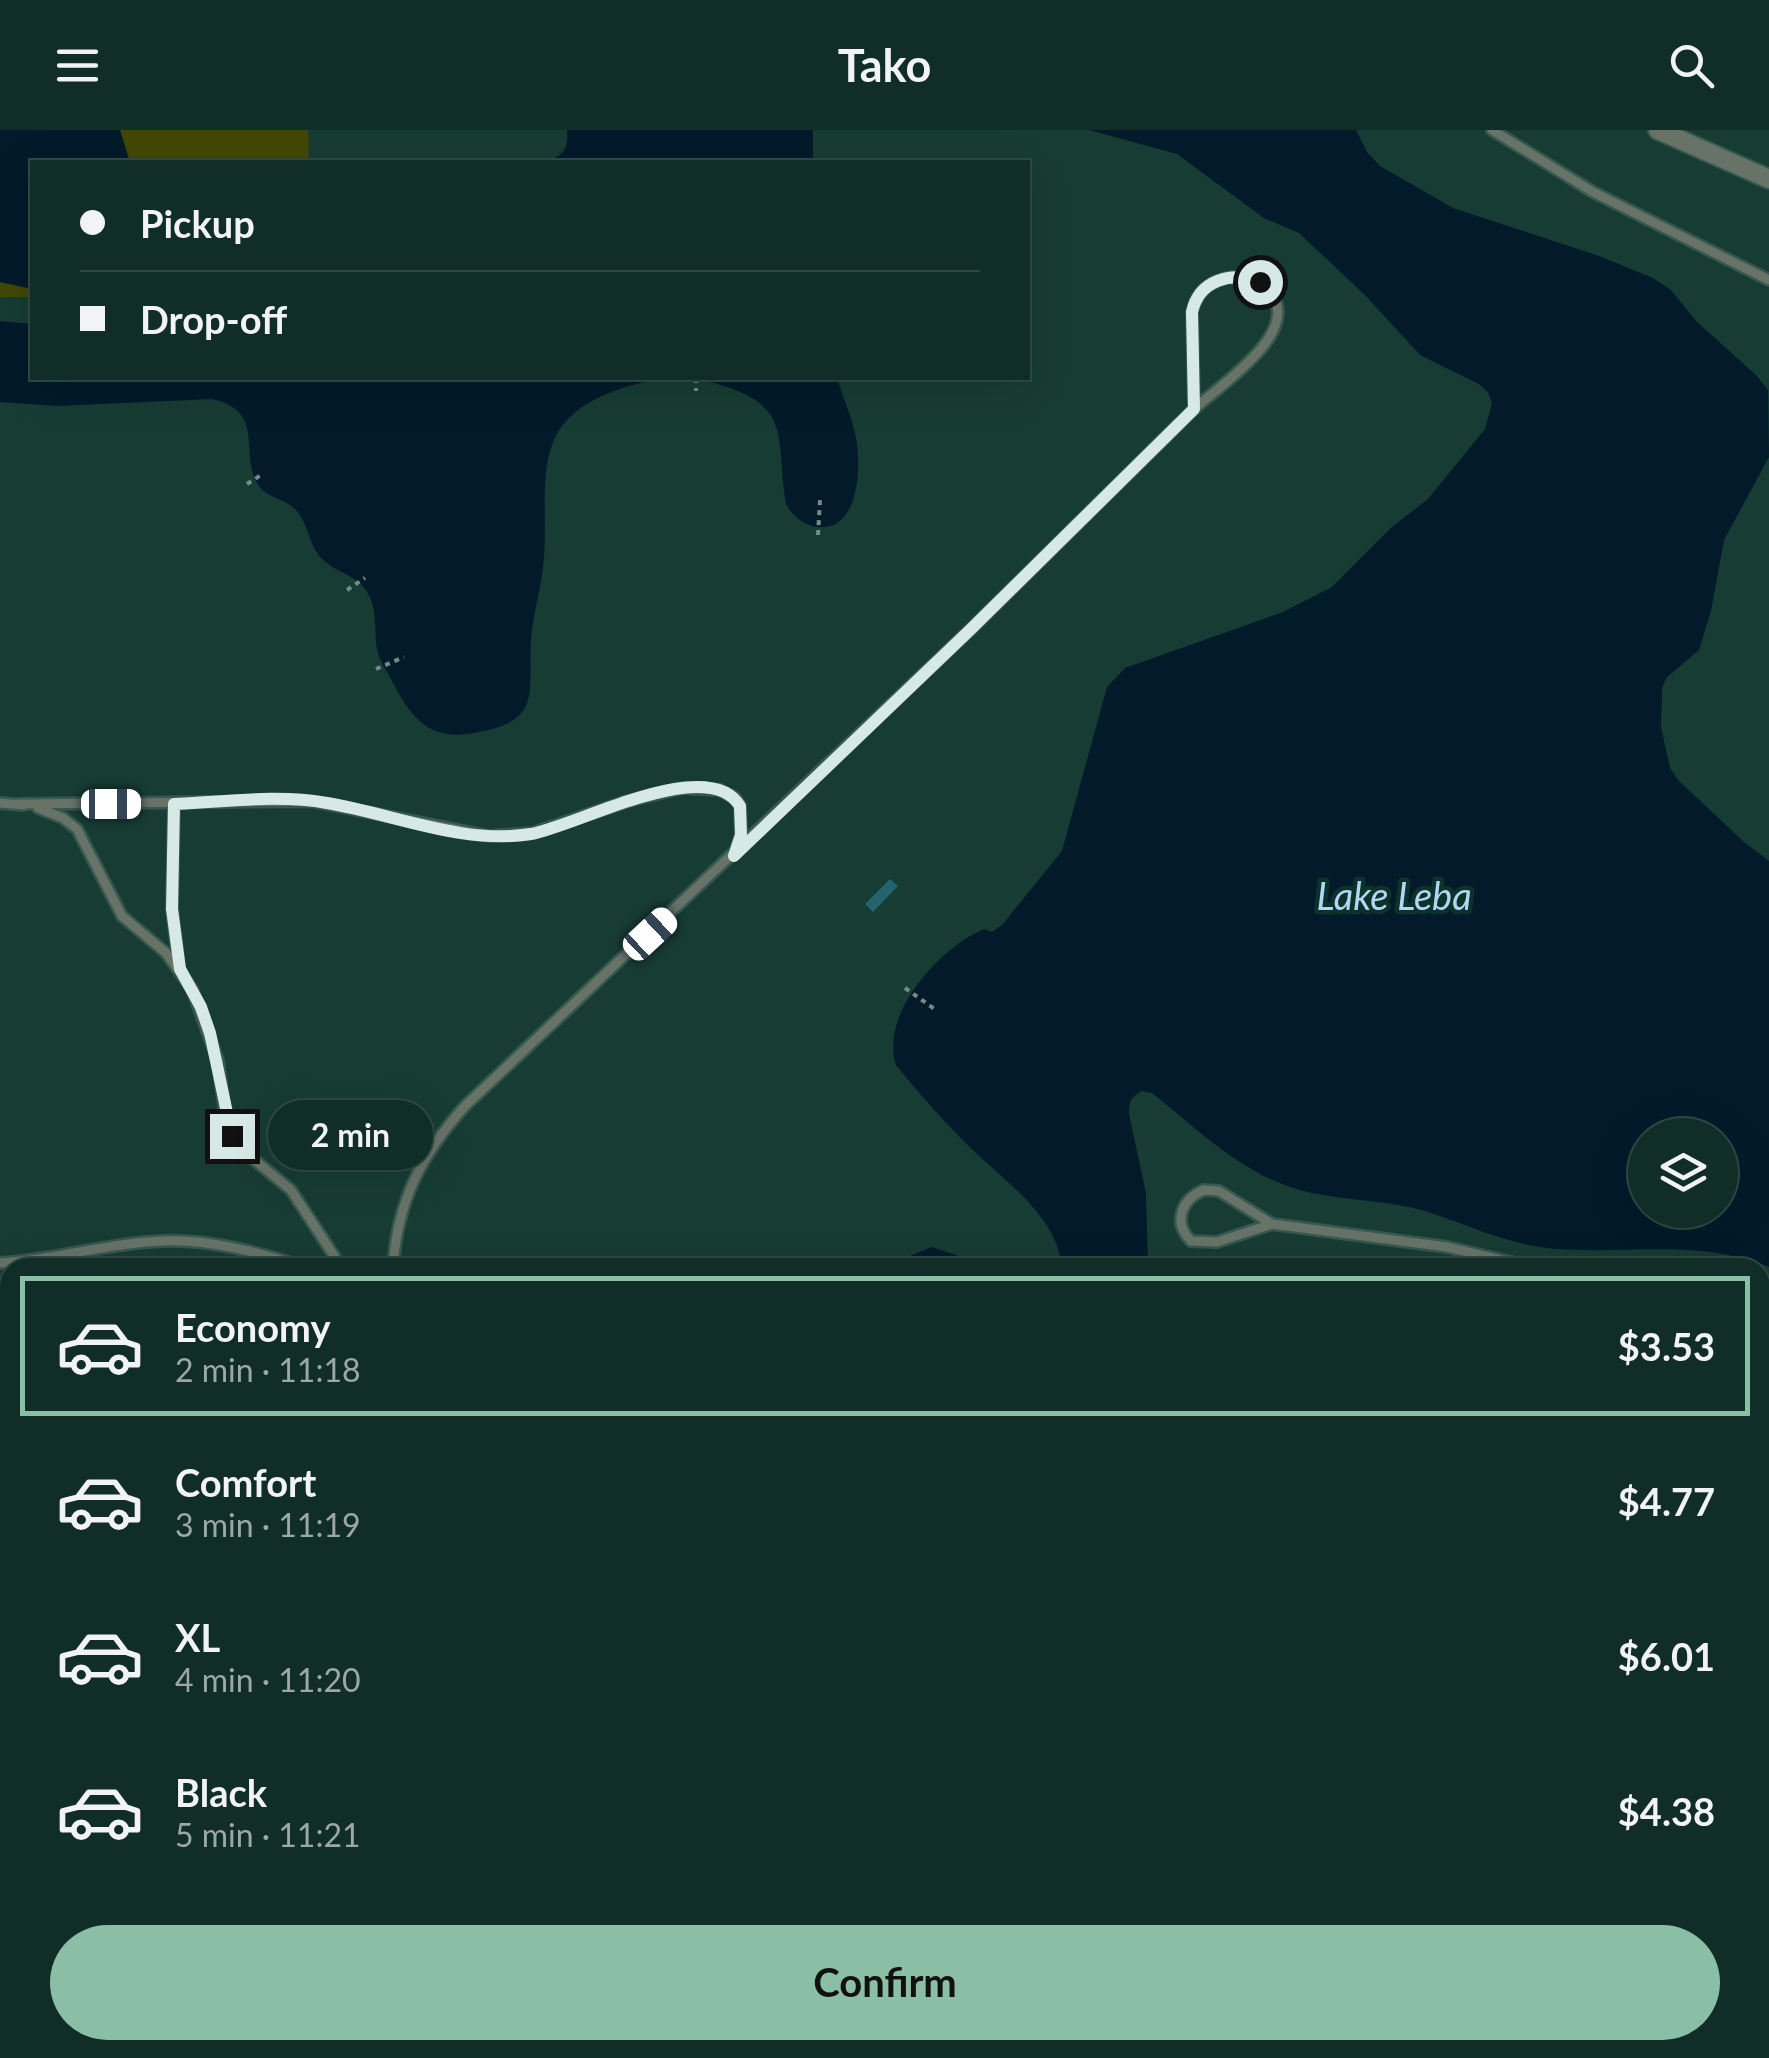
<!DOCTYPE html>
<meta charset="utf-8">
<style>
body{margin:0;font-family:Lato,sans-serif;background:#1e3933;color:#f1f3f6;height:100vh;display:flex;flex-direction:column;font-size:38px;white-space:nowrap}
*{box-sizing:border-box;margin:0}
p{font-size:32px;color:#9ca8a7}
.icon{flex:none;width:55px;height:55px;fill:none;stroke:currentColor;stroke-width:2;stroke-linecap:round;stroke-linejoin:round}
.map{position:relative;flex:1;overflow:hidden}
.side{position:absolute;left:0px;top:1128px;width:1770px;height:802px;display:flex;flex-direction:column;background:#112d27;border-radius:30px 30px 0 0;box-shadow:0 10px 40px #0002,0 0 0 2px #304944}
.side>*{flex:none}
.top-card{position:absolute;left:30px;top:30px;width:1000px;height:220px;border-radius:0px;box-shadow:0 10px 40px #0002,0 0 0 2px #304944;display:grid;align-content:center;height:220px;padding:0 50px;background:#112d27}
.buttons{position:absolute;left:1628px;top:988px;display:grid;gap:20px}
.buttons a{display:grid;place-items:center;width:110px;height:110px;border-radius:50%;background:#112d27;box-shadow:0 10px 40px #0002,0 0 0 2px #304944;font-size:50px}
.end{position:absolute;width:45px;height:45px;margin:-22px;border:12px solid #d6e9e4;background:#111;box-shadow:0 0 0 5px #111}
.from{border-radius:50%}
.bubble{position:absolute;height:70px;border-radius:35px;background:#112d27;box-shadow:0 10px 40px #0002,0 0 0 2px #304944;font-size:32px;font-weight:700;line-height:70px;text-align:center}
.car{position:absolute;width:30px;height:60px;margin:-30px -15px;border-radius:12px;box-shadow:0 0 8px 2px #0007;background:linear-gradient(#fff 24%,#345 0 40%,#fff 0 76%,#345 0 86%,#fff 0)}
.top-card b{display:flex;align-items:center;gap:35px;height:95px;font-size:38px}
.top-card b+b{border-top:2px solid #304944}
.top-card i{width:25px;height:25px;background:#f1f3f6}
ul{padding:18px 0 0;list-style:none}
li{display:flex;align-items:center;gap:30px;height:140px;margin:0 20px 15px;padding:0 30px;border:5px solid transparent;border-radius:0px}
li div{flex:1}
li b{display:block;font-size:38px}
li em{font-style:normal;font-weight:700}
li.on{border-color:#8abfa5}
li>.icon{width:90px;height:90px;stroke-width:1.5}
.button{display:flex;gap:20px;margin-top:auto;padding:20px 50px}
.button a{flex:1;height:115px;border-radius:60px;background:#8abfa5;color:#111;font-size:40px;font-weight:700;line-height:115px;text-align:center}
header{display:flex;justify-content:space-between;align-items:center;height:130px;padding:0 50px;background:#112d27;font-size:45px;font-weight:700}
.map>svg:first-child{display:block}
.green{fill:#424704}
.water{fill:#021a2a;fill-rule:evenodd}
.building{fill:#24646e}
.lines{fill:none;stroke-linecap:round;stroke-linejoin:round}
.service-casing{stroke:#365850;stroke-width:14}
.minor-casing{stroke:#365850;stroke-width:22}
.path{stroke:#718d87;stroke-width:4;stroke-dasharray:5 5;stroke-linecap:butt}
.service{stroke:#687368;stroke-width:9}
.minor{stroke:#687368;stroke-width:18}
.route{stroke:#d6e9e4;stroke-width:12}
.labels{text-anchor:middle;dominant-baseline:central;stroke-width:9;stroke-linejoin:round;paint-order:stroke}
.water-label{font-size:38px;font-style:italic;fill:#b1d7f3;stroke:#0c322a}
</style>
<header><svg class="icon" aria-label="menu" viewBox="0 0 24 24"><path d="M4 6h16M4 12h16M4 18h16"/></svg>Tako<svg class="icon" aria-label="search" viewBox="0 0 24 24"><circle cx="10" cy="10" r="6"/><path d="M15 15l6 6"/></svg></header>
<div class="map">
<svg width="1769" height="1928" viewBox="0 0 1769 1928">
<rect width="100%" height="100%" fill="#173c34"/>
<g class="green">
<path d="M0,0H308L309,32H32V167H0Z"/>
<path d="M1760,1423L1769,1438V1546L1760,1552Z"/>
</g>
<g class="water">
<path d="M0,0H120L130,32H32V159L0,152Z"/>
<path d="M567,0H813V32H529C553,31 570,28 567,0Z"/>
<path d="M1089,0H1356L1367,22L1380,36L1453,78L1599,126L1653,148L1671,160L1697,192L1756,245L1768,260L1769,327L1724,410L1711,481L1699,520L1666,548L1662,559L1661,597L1670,638L1678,650L1744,712L1769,731V1137C1701,1109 1628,1124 1557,1119C1510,1116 1469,1095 1425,1081C1388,1070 1350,1071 1312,1063C1247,1049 1202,1003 1152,963L1142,961C1131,966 1129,972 1129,984L1146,1063L1148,1137H1062C1057,1087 1008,1054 975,1022C947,995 920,965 896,935C879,885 940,817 984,799L992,802L1002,795L1062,721L1107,557L1125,538L1283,482L1332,457L1392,397L1428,369L1485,299L1492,273L1488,262L1479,254L1420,225L1365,165L1299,103L1264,88L1177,24ZM1645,1005H1720V1080H1645Z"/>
<path d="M0,191L32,194V248H837C843,268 852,287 856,308C861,336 860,402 817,397C803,395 792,385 786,374C775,306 794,275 714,253C684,245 647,249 617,260C527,292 549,350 544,428C542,456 533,483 531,510C528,565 543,591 474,603C430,611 412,589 393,553C388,542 379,531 377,519C374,499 378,478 366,460C355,445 336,442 323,430C308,416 309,392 294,378C283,368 264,367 257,353C240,319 265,281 212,269L57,276L0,272Z"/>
<path d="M932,1117L991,1137H901L912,1125Z"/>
<path d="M0,1401L10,1407V1530L0,1531Z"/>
</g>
<path class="building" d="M890,749L898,756L873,782L865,774Z"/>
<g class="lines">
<g class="service-casing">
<g id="service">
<path d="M1492,0L1593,62L1769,150"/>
<path d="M1233,147C1250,148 1264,151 1273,166C1298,205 1219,256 1194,279L1192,182C1197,160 1211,150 1233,147Z"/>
<path d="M0,673L23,675"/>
<path d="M18,674L311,671L489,706L533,703L628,671L682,658L720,660L735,668L740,676L741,705L735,723"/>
<path d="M174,674L172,779L179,836"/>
<path d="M38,678L63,688L77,699L122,786L166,823L192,859L218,931L225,984L233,1006L241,1019L291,1060L342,1138"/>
<path d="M1204,1060L1219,1061L1272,1094L1217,1112L1191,1111C1172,1092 1182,1069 1204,1060Z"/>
<path d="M1272,1094L1447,1117L1527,1136L1559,1138"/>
<path d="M0,1133C54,1130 108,1113 162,1111C211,1109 261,1123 307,1138"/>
<path d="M393,1138C397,1072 421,1025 465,976L971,499L1194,279"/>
<path d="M1760,1153L1769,1156"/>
</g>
</g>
<g class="minor-casing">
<g id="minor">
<path d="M1658,0L1769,49"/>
<path d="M1760,1893H1769"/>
<path d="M397,1922L562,1920"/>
</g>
</g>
<g class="path">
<path d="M696,248V261"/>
<path d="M247,354L261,345"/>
<path d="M818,405L820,370"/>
<path d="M347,460L365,448"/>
<path d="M376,539L404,527"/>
<path d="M905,858L936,880"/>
</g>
<use href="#service" class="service"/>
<use href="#minor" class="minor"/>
</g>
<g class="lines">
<path class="route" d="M232,1006L210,903L201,877L180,839L172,779L174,674C223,672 278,664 327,673C394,684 462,715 531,704C577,696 708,623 740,676L741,705L734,726L971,499L1194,279L1192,182C1199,150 1231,141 1260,152"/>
</g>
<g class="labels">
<g class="water-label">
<text x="1394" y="765">Lake Leba</text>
</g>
</g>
</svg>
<div class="buttons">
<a><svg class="icon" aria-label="layers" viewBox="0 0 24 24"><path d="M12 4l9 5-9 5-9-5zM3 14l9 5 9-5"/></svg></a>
</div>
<i class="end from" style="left:1260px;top:152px"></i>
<i class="end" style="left:232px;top:1006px"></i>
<div class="bubble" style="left:268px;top:970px;width:165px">2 min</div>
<i class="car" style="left:111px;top:674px;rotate:90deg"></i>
<i class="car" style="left:650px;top:804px;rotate:47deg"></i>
<div class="top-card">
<b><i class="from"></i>Pickup</b>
<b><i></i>Drop-off</b>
</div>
<section class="side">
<ul>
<li class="on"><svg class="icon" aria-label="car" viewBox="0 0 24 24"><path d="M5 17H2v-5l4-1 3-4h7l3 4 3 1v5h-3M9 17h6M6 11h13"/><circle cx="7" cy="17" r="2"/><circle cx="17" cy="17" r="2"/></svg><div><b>Economy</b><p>2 min · 11:18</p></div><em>$3.53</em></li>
<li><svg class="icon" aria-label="car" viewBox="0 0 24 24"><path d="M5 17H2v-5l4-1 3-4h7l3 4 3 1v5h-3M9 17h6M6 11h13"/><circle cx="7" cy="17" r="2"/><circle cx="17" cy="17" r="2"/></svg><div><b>Comfort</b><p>3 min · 11:19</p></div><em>$4.77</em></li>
<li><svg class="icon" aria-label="car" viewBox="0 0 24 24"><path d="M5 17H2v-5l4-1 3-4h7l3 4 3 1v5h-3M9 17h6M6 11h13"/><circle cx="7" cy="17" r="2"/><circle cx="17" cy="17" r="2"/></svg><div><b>XL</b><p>4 min · 11:20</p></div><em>$6.01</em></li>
<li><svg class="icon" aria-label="car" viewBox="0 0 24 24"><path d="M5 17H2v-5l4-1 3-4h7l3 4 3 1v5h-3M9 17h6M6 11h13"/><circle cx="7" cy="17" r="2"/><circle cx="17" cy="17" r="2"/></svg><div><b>Black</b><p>5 min · 11:21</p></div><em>$4.38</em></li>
</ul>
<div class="button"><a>Confirm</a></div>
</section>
</div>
